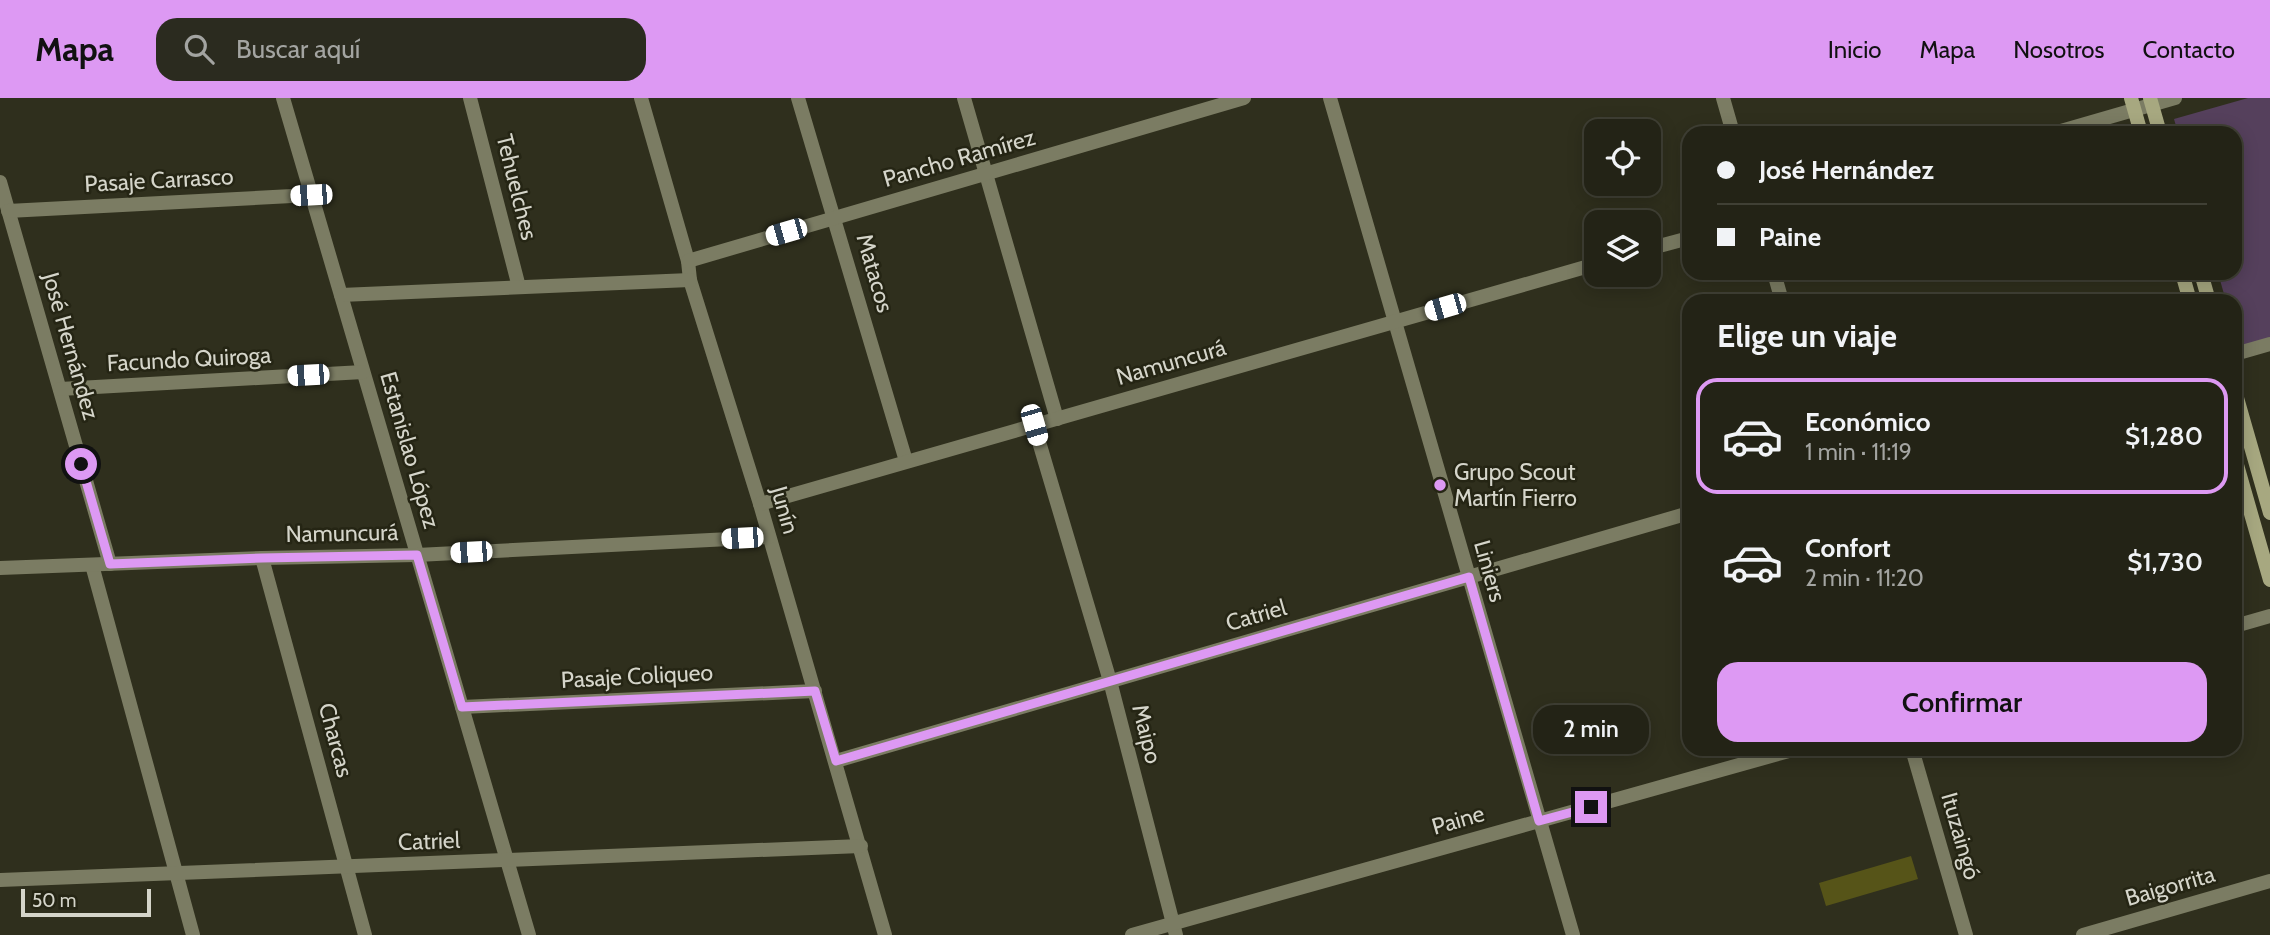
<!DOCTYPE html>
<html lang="es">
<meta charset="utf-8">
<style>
body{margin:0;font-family:Cabin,sans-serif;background:#2b2b1f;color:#f1f3f6;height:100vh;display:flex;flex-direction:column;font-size:26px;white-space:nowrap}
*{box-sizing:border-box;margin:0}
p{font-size:23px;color:#a3a4a1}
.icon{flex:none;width:38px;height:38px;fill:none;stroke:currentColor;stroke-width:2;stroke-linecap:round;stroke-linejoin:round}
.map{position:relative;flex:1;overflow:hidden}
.panel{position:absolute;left:1682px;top:196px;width:560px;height:462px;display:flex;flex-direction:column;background:#232316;border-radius:21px;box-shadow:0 4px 18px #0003,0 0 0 2px #404035}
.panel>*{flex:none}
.hud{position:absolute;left:1682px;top:28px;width:560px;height:154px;border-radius:21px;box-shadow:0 4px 18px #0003,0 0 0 2px #404035;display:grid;align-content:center;height:154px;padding:0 35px;background:#232316}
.fabs{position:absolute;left:1584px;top:21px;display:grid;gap:14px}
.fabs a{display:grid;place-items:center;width:77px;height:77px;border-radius:14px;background:#232316;box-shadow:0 4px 18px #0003,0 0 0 2px #404035;font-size:35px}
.scale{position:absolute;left:21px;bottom:18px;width:130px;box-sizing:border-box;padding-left:7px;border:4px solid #d5d5ca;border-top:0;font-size:19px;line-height:24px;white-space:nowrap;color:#d5d5ca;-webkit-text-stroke:5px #252514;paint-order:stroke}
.end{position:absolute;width:32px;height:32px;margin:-16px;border:9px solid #dd99f3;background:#111;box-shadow:0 0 0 4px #111}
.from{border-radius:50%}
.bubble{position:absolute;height:49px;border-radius:21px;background:#232316;box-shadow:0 4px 18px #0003,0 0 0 2px #404035;font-size:23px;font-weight:600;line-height:49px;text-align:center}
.car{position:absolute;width:21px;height:42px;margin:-21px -10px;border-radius:9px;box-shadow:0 0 5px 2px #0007;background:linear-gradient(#fff 24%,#345 0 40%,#fff 0 76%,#345 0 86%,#fff 0)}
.hud b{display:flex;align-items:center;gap:24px;height:66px;font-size:26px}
.hud b+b{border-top:2px solid #404035}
.hud i{width:18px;height:18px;background:#f1f3f6}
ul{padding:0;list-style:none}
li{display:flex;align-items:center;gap:21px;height:116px;margin:0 14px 10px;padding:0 21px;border:4px solid transparent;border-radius:21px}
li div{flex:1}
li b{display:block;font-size:26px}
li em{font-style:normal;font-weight:600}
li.on{border-color:#dd99f3}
li>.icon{width:63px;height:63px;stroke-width:1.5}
h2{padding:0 35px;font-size:32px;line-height:84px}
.button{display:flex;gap:14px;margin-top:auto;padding:14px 35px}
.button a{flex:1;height:80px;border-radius:21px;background:#dd99f3;color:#111;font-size:28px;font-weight:600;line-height:80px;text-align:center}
header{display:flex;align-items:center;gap:42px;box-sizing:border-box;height:98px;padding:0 35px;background:#dd99f3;color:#111}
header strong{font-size:33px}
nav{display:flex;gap:38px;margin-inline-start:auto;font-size:24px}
.search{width:490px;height:63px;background:#2b2b1f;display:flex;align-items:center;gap:18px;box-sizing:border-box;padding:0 24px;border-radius:21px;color:#a3a4a1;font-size:26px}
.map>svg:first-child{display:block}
.green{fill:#55405c}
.building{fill:#565418}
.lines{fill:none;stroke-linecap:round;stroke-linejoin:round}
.minor{stroke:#7b7c63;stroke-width:14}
.secondary{stroke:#a7a880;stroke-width:14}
.route{stroke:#dd99f3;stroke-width:9}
.poi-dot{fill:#dd99f3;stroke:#252514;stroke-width:2.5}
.labels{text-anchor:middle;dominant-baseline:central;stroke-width:5;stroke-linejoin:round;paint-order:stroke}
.street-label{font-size:23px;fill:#d5d5ca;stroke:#252514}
.poi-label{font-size:23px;fill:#d5d5ca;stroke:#252514;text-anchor:start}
</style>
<header>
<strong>Mapa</strong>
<div class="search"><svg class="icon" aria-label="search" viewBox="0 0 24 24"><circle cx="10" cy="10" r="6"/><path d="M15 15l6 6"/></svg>Buscar aquí</div>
<nav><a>Inicio</a><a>Mapa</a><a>Nosotros</a><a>Contacto</a></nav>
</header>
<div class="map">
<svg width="2270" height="837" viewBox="0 0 2270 837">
<rect width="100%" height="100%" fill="#2f2f1d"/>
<path class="green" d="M2248,0H2270V240L2239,250L2235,234V203H2226L2218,175H2235V35H2178L2174,21Z"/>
<path class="building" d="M1911,758L1918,781L1826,808L1819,785Z"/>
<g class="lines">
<g class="minor">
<path d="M283,0L529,837"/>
<path d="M470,0L519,189"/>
<path d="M641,0L688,163L690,182L760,406L885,837"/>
<path d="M798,0L906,363"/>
<path d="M964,0L1057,321"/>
<path d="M1330,0L1573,837"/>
<path d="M1723,0L1733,35"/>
<path d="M2054,35L2175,0"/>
<path d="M0,84L110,466"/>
<path d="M8,113L311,97"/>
<path d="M1648,151L1689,140"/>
<path d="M688,163L1244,0"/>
<path d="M1774,175L1782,203"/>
<path d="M341,197L690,182"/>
<path d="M2235,256L2270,246"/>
<path d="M60,291L363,274"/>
<path d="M1034,327L1110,583L1176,837"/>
<path d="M760,406L1596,166"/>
<path d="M262,460L365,837"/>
<path d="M92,467L193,837"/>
<path d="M0,470L262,460L417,457L769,439"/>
<path d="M2235,528L2270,518"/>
<path d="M462,609L815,593"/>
<path d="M1912,651L1966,837"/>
<path d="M836,663L1689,415"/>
<path d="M0,782L861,748"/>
<path d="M1132,837L1796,651"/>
<path d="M2083,837L2270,783"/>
</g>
<g class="secondary">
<path d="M2131,0L2141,35"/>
<path d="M2150,0L2160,35"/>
<path d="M2182,175L2190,203"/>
<path d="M2201,175L2209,203"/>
<path d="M2235,293L2270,415"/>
<path d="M2235,360L2270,482"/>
</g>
</g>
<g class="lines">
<path class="route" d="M81,366L110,466L262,460L417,457L462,609L815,593L836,663L1469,479L1539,723L1591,709"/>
</g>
<circle class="poi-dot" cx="1440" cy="387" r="7"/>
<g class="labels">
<g class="street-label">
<text transform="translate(959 60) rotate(-16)">Pancho Ramírez</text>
<text transform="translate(159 82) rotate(-3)">Pasaje Carrasco</text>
<text transform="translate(517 89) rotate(76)">Tehuelches</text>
<text transform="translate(875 175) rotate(74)">Matacos</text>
<text transform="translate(71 248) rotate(74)">José Hernández</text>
<text transform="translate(189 261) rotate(-3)">Facundo Quiroga</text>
<text transform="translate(1171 264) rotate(-16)">Namuncurá</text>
<text transform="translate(410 352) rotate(74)">Estanislao López</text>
<text transform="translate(785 412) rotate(74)">Junín</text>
<text transform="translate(342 435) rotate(-1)">Namuncurá</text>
<text transform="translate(1490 473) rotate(74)">Liniers</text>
<text transform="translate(1256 517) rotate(-16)">Catriel</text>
<text transform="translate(637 578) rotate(-3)">Pasaje Coliqueo</text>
<text transform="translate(1147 636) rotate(76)">Maipo</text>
<text transform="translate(336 642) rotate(75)">Charcas</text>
<text transform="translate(1458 722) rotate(-16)">Paine</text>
<text transform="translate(1961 738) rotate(74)">Ituzaingó</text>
<text transform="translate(429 743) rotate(-2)">Catriel</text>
<text transform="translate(2170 788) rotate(-16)">Baigorrita</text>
</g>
<g class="poi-label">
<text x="1454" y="374">Grupo Scout<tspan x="1454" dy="26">Martín Fierro</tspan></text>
</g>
</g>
</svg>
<div class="fabs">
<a><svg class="icon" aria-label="locate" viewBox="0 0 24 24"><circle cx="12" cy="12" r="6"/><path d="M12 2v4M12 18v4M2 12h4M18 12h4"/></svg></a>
<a><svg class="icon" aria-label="layers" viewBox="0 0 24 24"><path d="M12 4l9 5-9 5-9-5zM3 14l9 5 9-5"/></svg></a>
</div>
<div class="scale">50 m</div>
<i class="end from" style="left:81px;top:366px"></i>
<i class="end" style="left:1591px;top:709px"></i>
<div class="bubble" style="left:1533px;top:607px;width:116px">2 min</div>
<i class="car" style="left:311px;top:97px;rotate:267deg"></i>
<i class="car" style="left:786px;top:134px;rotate:254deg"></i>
<i class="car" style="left:1445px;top:209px;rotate:254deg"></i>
<i class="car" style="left:308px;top:277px;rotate:267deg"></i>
<i class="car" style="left:1034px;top:327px;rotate:164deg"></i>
<i class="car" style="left:742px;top:440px;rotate:267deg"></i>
<i class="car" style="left:471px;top:454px;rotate:267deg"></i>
<div class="hud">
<b><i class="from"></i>José Hernández</b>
<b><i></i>Paine</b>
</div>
<section class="panel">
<h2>Elige un viaje</h2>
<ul>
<li class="on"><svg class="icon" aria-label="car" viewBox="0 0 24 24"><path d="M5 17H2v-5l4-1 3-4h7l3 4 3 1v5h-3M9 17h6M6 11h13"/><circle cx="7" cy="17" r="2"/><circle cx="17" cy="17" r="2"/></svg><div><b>Económico</b><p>1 min · 11:19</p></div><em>$1,280</em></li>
<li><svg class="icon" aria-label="car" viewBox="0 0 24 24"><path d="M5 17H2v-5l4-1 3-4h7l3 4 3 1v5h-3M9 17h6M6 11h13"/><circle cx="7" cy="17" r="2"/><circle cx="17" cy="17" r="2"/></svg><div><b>Confort</b><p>2 min · 11:20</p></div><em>$1,730</em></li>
</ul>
<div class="button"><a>Confirmar</a></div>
</section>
</div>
